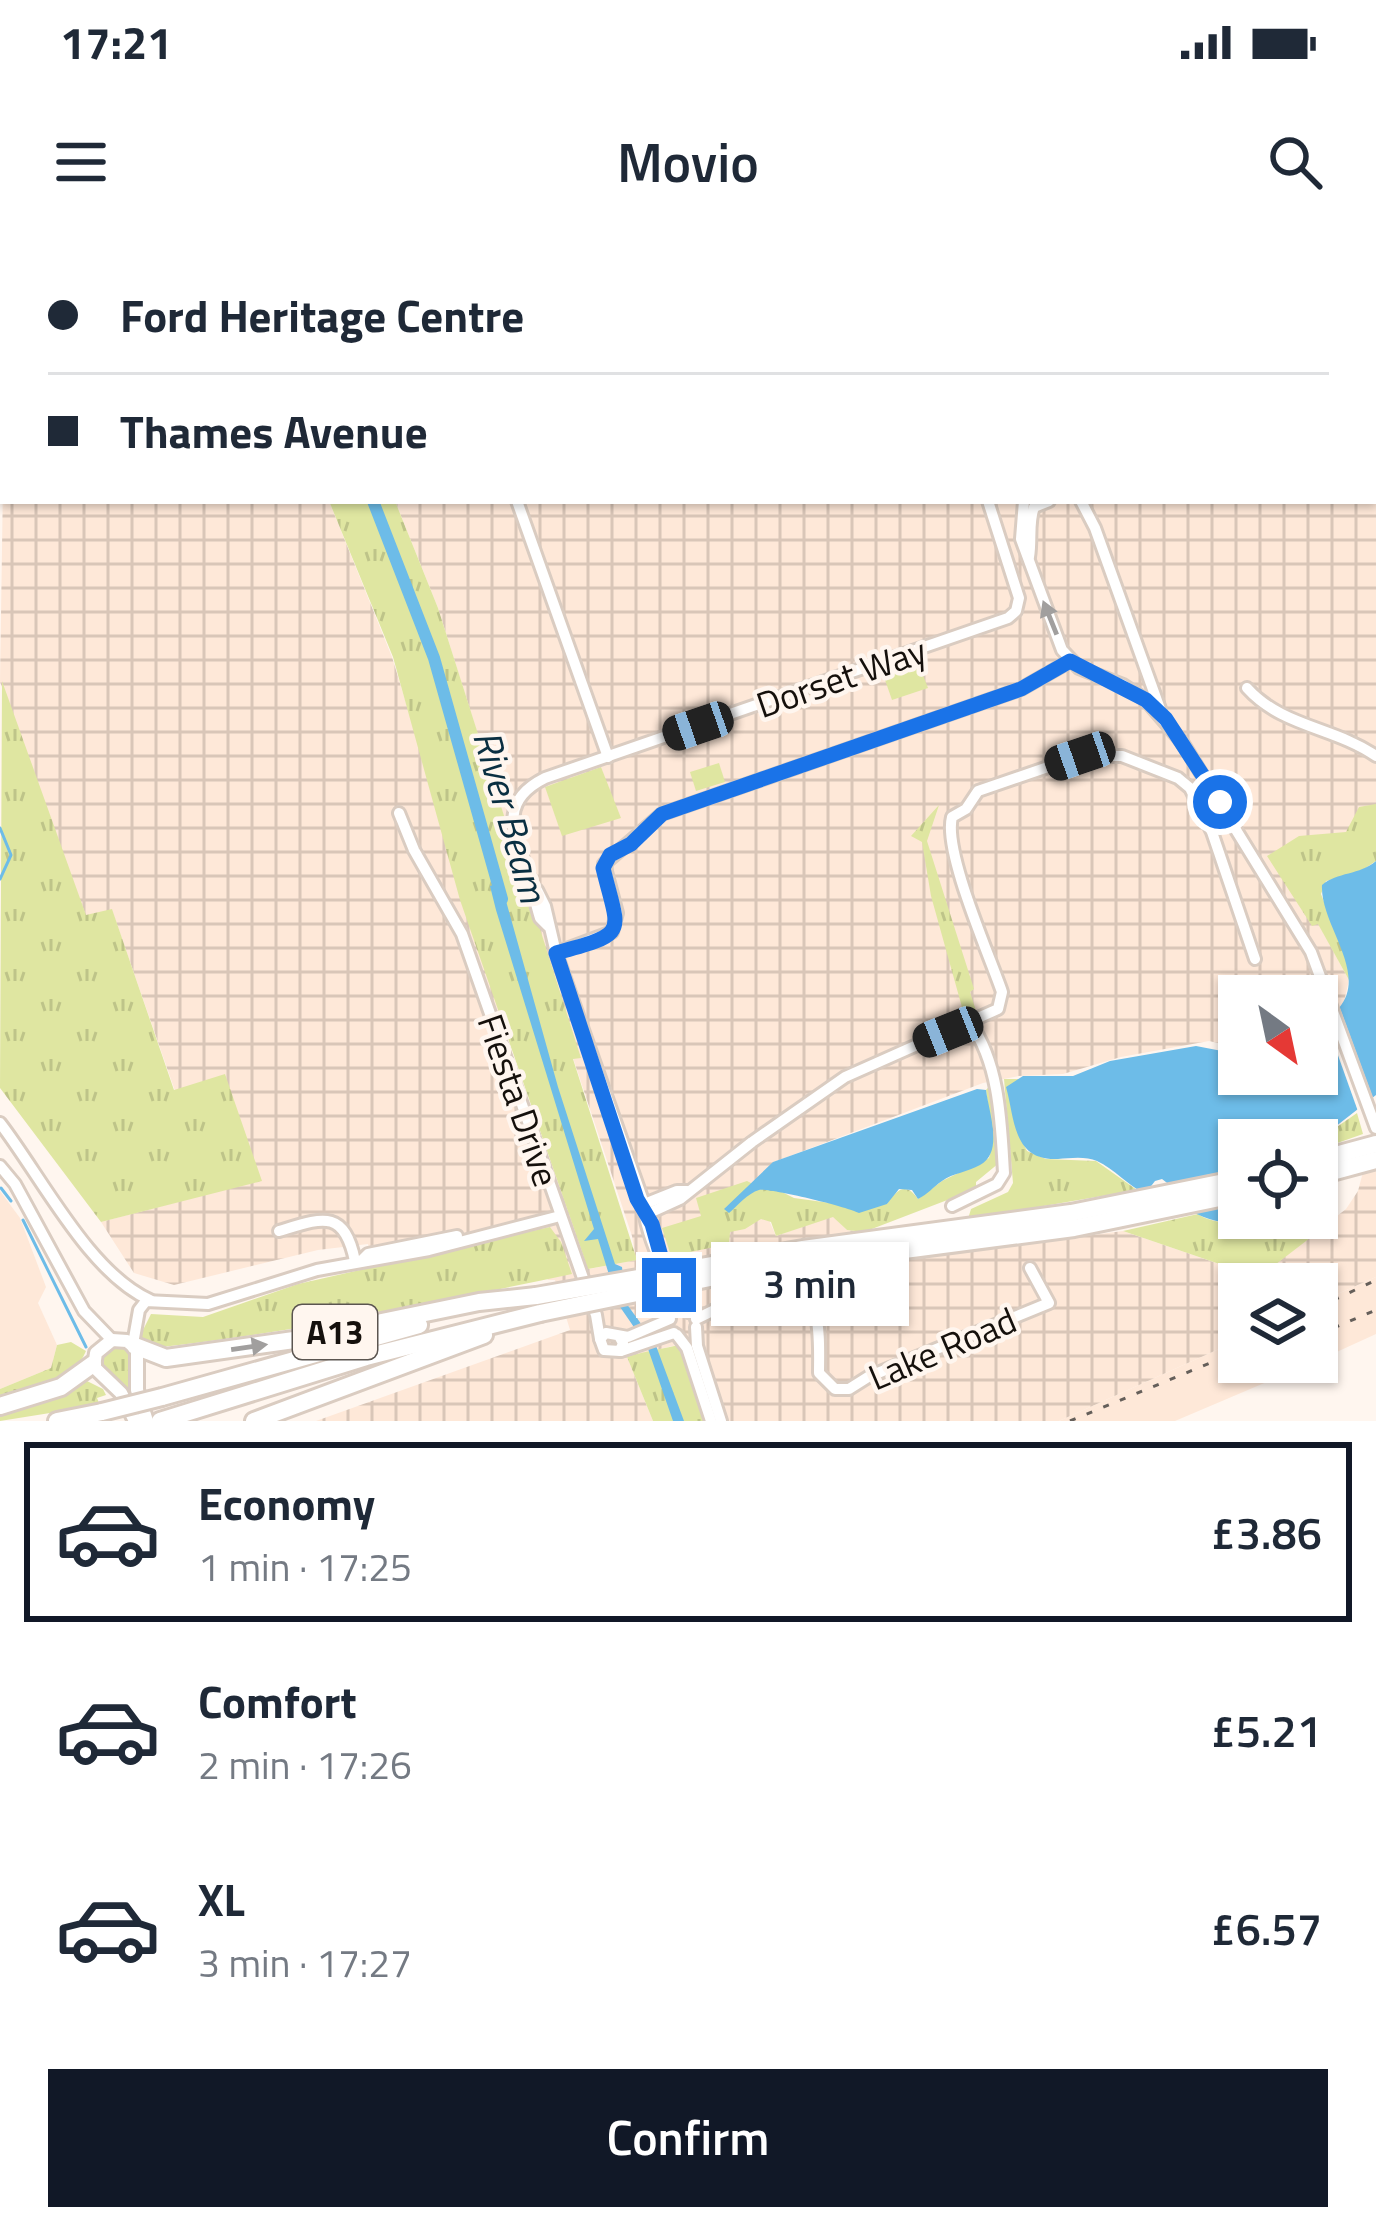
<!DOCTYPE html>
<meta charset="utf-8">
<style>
body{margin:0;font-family:"Titillium Web",sans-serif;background:#f6f6f7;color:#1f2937;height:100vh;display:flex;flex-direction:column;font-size:45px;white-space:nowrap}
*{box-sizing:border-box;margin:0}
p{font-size:39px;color:#747a83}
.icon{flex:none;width:66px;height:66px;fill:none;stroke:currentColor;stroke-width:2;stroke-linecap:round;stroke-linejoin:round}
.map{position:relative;height:1181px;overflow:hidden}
.panel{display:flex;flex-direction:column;background:#fff;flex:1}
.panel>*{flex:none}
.hud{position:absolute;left:0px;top:0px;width:1377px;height:264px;box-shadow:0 3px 9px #0004;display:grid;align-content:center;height:264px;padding:0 48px;background:#fff}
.needle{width:78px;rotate:147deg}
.fabs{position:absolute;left:1218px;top:735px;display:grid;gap:24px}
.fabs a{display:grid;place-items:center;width:120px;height:120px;border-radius:0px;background:#fff;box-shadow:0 3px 9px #0004;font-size:60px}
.end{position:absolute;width:54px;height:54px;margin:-27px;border:15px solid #1a73e8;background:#fff;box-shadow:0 0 0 6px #fff}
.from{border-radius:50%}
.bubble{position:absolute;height:84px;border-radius:0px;background:#fff;box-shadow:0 3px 9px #0004;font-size:39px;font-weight:600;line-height:84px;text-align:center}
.car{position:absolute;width:36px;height:72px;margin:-36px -18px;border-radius:15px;box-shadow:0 0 9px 3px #0007;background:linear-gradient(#222 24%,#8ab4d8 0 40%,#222 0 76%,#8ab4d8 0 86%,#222 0)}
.hud b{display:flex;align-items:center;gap:42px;height:114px;font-size:45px}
.hud b+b{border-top:3px solid #e0e1e3}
.hud i{width:30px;height:30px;background:#1f2937}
ul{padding:21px 0 0;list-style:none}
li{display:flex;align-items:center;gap:36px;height:180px;margin:0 24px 18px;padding:0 24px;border:6px solid transparent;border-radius:0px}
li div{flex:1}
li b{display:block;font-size:45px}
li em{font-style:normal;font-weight:600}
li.selected{border-color:#111827}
li>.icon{width:108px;height:108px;stroke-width:1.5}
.primary-button{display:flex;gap:24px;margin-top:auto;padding:24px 48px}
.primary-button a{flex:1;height:138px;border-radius:0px;background:#111827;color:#fff;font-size:48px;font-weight:600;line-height:138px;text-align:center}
.status{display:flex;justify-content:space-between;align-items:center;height:84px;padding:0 60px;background:#fff;direction:ltr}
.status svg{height:33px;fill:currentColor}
header{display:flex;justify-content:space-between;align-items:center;height:156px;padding:0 48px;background:#fff;font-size:54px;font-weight:600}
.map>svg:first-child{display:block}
.built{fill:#fee8d8}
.industrial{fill:url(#industrial-grid)}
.grass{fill:url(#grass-tufts)}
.park{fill:#dfe6a1}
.water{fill:#6dbce8}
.pier{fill:#fff6ef}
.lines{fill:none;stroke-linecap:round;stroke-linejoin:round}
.stream{stroke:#6dbce8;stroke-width:3}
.river{stroke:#6dbce8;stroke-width:12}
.minor-casing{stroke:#daccc1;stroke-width:16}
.major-casing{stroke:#daccc1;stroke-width:18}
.highway-casing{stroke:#daccc1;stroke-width:22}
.minor{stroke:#fff;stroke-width:10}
.major{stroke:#fff;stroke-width:12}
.highway{stroke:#fff;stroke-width:16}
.rail{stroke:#655f5a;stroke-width:3;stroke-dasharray:6 12;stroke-linecap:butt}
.highway-bridge-casing{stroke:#daccc1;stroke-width:22;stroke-linecap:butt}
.highway-bridge{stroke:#fff;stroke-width:16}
.oneway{fill:#a19f9e}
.route{stroke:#1a73e8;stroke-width:15}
.labels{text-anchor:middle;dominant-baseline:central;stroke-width:9;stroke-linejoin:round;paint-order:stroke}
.shield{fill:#fff6ef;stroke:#5b5550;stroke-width:3}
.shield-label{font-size:33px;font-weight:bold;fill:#15100c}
.street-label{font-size:36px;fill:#15100c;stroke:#fff6ef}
.water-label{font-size:39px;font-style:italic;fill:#0a2f41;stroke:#fff6ef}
</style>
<div class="status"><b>17:21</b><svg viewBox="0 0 49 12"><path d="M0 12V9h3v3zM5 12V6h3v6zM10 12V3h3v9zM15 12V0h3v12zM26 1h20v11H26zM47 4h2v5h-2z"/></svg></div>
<header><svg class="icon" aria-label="menu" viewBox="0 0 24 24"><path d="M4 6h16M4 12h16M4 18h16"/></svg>Movio<svg class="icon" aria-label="search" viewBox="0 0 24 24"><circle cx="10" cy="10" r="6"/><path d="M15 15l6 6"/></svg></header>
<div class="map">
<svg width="1376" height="1181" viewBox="0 0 1376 1181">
<defs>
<pattern id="industrial-grid" width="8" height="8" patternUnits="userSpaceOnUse" patternTransform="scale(3)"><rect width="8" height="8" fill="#fee8d8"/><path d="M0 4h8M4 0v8" fill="none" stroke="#d9c6b8"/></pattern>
<pattern id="grass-tufts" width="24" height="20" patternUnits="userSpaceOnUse" patternTransform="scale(3)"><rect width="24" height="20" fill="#dfe6a1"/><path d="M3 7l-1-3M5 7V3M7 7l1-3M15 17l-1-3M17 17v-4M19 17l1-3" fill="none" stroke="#bec489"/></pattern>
</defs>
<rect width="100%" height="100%" fill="#fff6ef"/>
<g class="built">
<path d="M0,951L20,978L46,1047L38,1063L57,1105L51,1128L0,1149Z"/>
<path d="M1376,1037V1094L1317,1121V1063Z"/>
<path d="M1239,1100V1122H1314L1175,1181H1059Z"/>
</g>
<g class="industrial">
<path d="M299,0H1376V27L1374,3H290Z"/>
<path d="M3,242V261H329L392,417L514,819L589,1029L636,1020L632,996L573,818H580L438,368L395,261L1357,262L1374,261L1376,254V589L1299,629L1318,683L1349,740L1343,766L1323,771V776L1317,778V756H1239V803L1231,806L1209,801L1121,817L1063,834L1019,836L983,843L774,922L753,944L776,996L833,976L847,990L864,992L873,1023L1123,991L1234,1029L1231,1051L1239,1049V1100L1059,1181H706L681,1104L627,1117L653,1181H316L570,1090L555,1040H548L542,1030L529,991L373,1025L368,1004L318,1010L174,1045L134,1033L101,982L261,940L175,851L112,670L86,676L0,442Z"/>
<path d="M1376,928V1037L1317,1063V1044H1250L1346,969L1358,951L1363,932Z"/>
</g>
<g class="grass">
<path d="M329,261H395L438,368L581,818L573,819L637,1020L588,1029L460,660L393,417Z"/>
<path d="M2,441L86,675L112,669L174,850L225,834L262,941L101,982L0,848Z"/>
<path d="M1376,564V621L1358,633L1326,641L1321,654L1349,726V740L1318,684L1312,686L1267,616L1299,596L1346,592L1359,567Z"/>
<path d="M939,565L927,601L974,749L970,752L977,774L965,778L931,656L922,602L911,596Z"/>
<path d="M1004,839H1020C1009,869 1013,883 1027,911L1046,919L1096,921L1137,950L968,979L971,969L1008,952L1013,943Z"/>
<path d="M994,841L999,923L976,942V949L864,992L847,990L833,977L776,996L771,982L761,979L745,989L730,992L729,1004L671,1016L662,988L701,976L696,958L747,941L753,944L725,968L756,950L774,948L794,958L845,965L887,964C897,949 906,942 918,959L942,941L989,918L993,903L986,850Z"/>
<path d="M1357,873L1363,894L1326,907L1325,901L1317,908L1318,900Z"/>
<path d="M1321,943L1337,971L1336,978L1250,1044H1239V1049L1230,1053L1234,1029L1123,991L1198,974C1211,983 1235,986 1248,978H1317V944Z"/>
<path d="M550,987L561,1002L572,1034C433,1063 294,1093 153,1108L140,1096L151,1074L203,1077L298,1044Z"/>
<path d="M71,1102L86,1111C73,1143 30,1149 0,1159V1149L51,1128L57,1105Z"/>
<path d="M682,1104L706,1181H653L627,1117C648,1110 664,1109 682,1104Z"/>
<path d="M117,1106L131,1112L132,1149L128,1151L104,1128V1116Z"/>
<path d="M85,1140L103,1149L106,1155L97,1158L100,1165L0,1181V1169Z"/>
</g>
<g class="park">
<path d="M919,425L928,448L892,460L884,437Z"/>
<path d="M719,523L725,542L696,551L690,532Z"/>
<path d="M601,527L621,578L562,596L545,547Z"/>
</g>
<g class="water">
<path d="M0,0H299L3,3L0,165Z"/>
<path d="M1376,621V855L1317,901L1239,900V978H1248C1222,990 1202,975 1177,966L1171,946L1162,939L1155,941L1145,954C1128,945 1114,929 1097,921C1086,916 1070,918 1058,919C1012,921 1015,878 1006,847L1023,836H1073L1110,821L1196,806L1222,811L1239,808V834H1317V784C1328,782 1332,777 1339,768C1369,732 1320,685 1322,645C1337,632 1360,635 1376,621Z"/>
<path d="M501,643L558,847L615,1024L622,1027L626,1063L655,1103L684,1181H673L647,1106L618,1064L598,999L584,1001L594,989L496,670L490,646Z"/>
<path d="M977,849L986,850C989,873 1004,912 980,925C968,932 953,933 942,941C933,947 928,954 918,959L912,950L899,949L887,964L859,973C849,967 766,947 759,950C748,953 737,966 729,973L724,969L773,922Z"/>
</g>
<path class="pier" d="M1339,766L1375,864L1360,877L1324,776Z"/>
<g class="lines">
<g class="stream">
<path d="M0,588L11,615L0,639"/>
<path d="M1,948L11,961"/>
<path d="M23,980L86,1107"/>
</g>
<path class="river" d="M373,261L434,418L502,659"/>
<g class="minor-casing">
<g id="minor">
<path d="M954,0L955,3"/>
<path d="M350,3L359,0"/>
<path d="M430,3V0"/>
<path d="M1271,3V0"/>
<path d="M517,261L608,517"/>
<path d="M1024,261L1021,299L1062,410L1079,428L1123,445L1146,460L1182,502L1311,712L1376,888"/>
<path d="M1081,261L1095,288L1160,469"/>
<path d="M1029,317C1032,300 1028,283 1034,267L1049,261"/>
<path d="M1247,448C1282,487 1334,487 1376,516"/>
<path d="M399,573L414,610L462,694L596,1075L600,1099"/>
<path d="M537,650L545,666L556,713L642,958C646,998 666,1038 688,1072"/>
<path d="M548,686L540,678C535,662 532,646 527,630C513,591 499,561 545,538L1008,378L1016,371L1019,358L988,261"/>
<path d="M556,713L612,692L617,673L604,624L662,574L1021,449L1070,421"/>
<path d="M0,883C41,936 89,1033 150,1060"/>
<path d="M0,926L15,944L84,1071L112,1100"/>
<path d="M642,965L677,951H687"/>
<path d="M952,966L997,944L1004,933C1001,884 1000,824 970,783"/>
<path d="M645,975L680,959L752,902L845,837L998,769L1002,752C989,714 943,611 952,577L966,569L978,551L1080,516H1122L1178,538L1190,548L1212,592L1255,719"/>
<path d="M279,991C322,978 344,968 355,1021"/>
<path d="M362,1020L368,1014L457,996"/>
<path d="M751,1056L801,1047"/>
<path d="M696,1079L778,1039C824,1036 819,1102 819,1133L835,1149H849L868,1137L1049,1063L1030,1028"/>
<path d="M696,1087L697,1106L721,1181"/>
<path d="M677,1095L687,1108L711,1181"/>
<path d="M619,1096L623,1103L620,1111L604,1110L600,1099L606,1093L628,1097L670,1079"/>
<path d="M133,1104L139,1070L146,1061L208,1064L317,1030L429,1010L560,976"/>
<path d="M621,1111L674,1093"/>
</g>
</g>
<g class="major-casing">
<path id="major" d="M135,1181L121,1153L94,1127L96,1113L112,1100L127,1101L137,1109V1150L147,1181"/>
</g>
<g class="highway-casing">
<g id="highway">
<path d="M1317,920L1376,904"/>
<path d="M1317,936L1376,920"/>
<path d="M135,1106L166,1118L294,1100L479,1062L536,1056"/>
<path d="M162,1157L419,1085"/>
<path d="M0,1166L61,1147L93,1124"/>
<path d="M57,1181L102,1172"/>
<path d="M160,1181L366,1117L540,1073"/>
<path d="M254,1181L484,1095"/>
</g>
</g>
<use href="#minor" class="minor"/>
<use href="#major" class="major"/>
<use href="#highway" class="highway"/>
<g class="rail">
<path d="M1317,1068L1376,1040"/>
<path d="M1317,1095L1376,1070"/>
<path d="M1070,1181L1239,1111"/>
</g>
<g class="highway-bridge-casing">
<g id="highway-bridge">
<path d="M536,1056L803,1009L1071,973L1239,939"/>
<path d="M540,1073L744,1031L1074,988L1239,954"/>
<path d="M102,1172L162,1157"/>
</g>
</g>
<use href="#highway-bridge" class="highway-bridge"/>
</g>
<defs><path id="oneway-solid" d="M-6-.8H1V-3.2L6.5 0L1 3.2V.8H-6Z" transform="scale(3)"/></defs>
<g class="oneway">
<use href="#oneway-solid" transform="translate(1050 378) rotate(-112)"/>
<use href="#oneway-solid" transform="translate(249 1107) rotate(-8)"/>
</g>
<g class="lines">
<path class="route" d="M669,1045L652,984L637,959L556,713C631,693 619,694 603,628L610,615L631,604L662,574L1021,449L1070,421L1146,460L1166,479L1220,562"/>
</g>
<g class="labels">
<rect class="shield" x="293" y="1065" width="84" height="54" rx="9"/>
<g class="shield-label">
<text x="335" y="1092">A13</text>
</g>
<g class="street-label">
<text transform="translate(841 437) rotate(-19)">Dorset Way</text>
<text transform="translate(519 860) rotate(71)">Fiesta Drive</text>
<text transform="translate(942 1108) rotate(-23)">Lake Road</text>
</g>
<g class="water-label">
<text transform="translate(511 576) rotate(74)">River Beam</text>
</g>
</g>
</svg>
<div class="fabs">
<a><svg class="needle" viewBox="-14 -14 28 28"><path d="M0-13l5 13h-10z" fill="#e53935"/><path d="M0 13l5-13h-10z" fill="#747a83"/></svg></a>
<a><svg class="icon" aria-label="locate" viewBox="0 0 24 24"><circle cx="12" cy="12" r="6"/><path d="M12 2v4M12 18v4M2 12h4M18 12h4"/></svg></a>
<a><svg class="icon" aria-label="layers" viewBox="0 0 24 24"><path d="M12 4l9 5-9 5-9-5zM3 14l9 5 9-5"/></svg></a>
</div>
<i class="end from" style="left:1220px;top:562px"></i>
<i class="end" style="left:669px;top:1045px"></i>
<div class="bubble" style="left:711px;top:1002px;width:198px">3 min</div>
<i class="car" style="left:698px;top:486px;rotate:251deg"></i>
<i class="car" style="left:1080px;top:516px;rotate:251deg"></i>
<i class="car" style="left:948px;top:792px;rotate:248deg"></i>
<div class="hud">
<b><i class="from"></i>Ford Heritage Centre</b>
<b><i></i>Thames Avenue</b>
</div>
</div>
<section class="panel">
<ul>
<li class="selected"><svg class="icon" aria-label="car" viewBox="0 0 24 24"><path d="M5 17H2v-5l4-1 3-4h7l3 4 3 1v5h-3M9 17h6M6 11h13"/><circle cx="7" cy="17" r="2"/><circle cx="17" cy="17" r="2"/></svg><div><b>Economy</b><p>1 min · 17:25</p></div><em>£3.86</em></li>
<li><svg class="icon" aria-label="car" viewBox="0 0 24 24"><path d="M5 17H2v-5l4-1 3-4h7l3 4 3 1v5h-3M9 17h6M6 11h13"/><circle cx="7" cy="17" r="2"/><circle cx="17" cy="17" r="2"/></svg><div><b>Comfort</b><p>2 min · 17:26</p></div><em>£5.21</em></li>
<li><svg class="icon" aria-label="car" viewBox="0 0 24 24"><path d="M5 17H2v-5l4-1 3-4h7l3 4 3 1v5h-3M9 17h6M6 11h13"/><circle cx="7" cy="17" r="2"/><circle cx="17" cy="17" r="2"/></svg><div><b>XL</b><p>3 min · 17:27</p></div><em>£6.57</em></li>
</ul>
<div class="primary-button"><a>Confirm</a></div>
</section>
